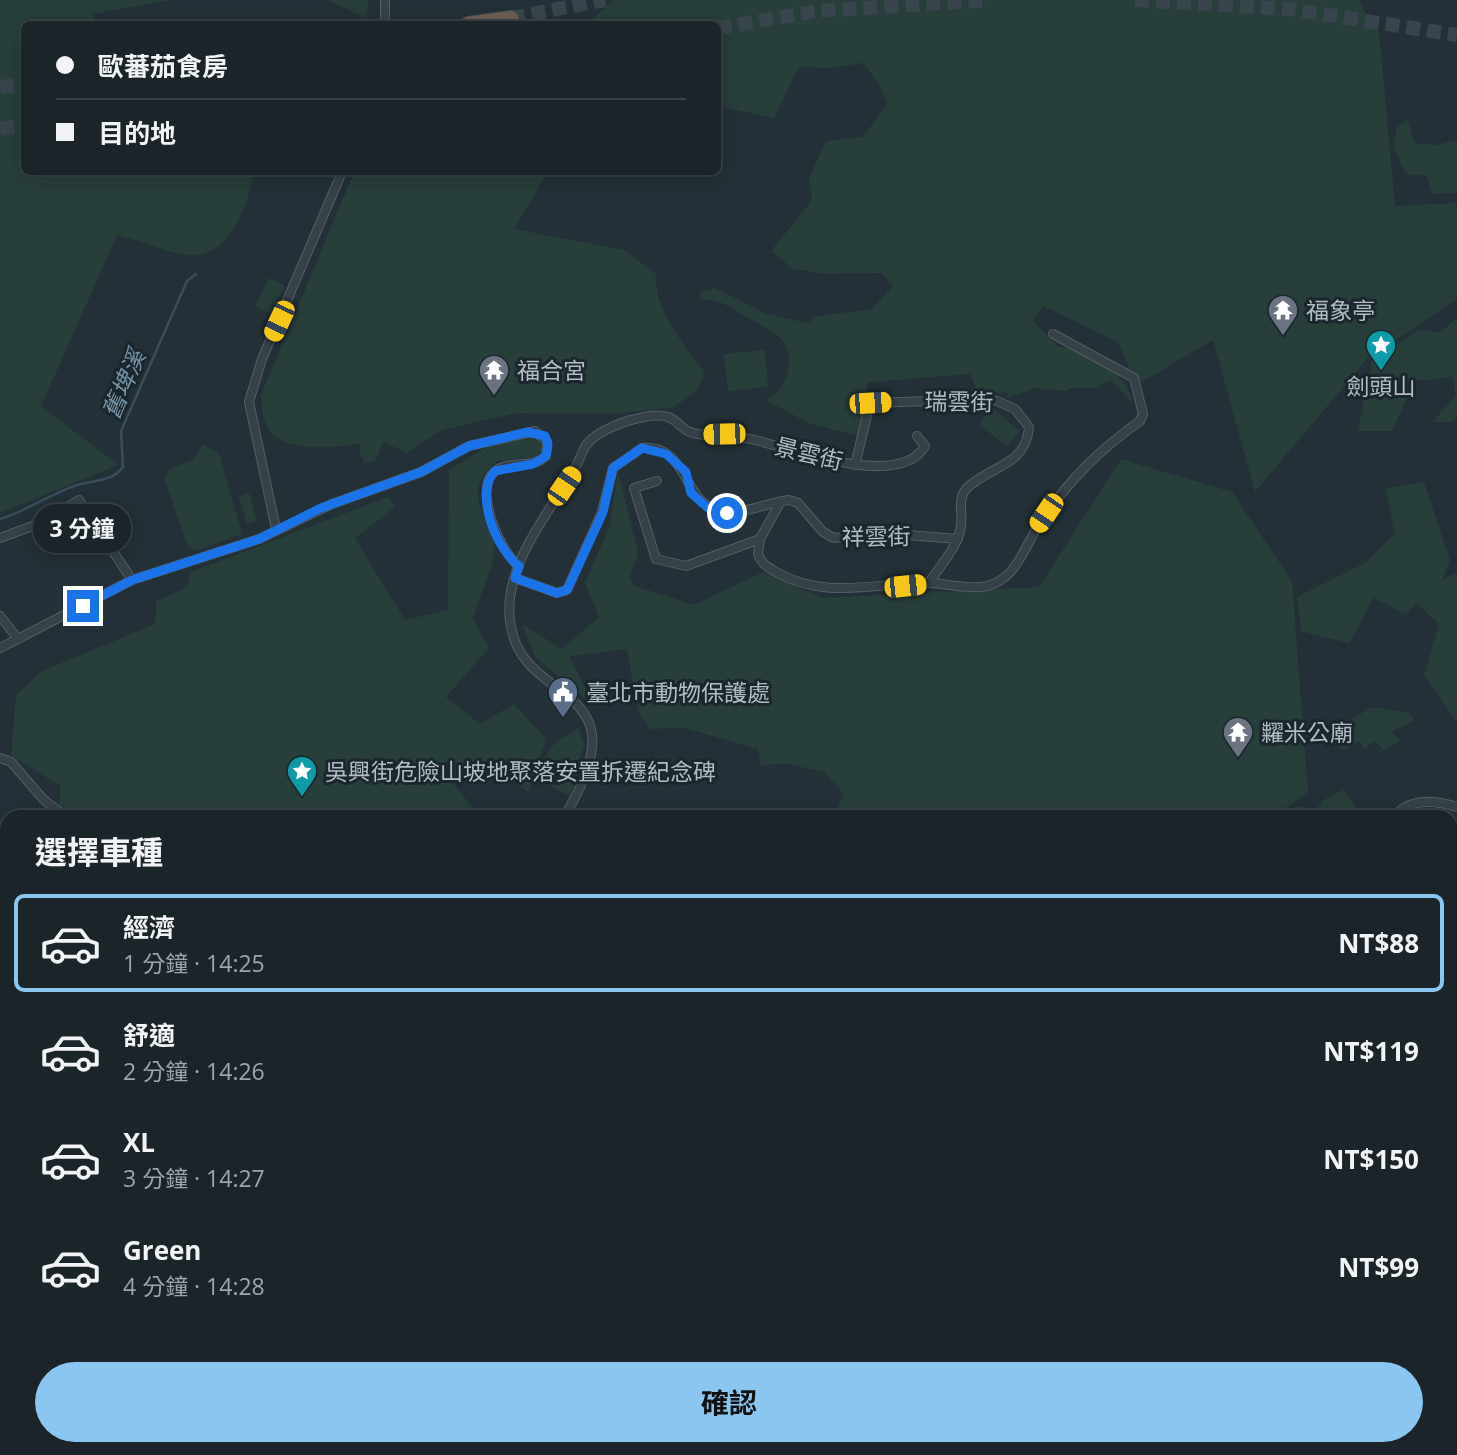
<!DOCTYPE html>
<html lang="zh-TW">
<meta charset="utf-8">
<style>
body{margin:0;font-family:"Open Sans","Noto Sans TC",sans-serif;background:#232c31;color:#f1f3f6;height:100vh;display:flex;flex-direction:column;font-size:26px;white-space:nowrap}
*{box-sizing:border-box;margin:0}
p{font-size:23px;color:#9fa4a8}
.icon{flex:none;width:38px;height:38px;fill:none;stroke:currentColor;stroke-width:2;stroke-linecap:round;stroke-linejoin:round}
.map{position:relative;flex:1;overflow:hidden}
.panel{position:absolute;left:0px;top:810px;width:1458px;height:646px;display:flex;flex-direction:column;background:#1a2429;border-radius:21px 21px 0 0;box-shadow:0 4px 18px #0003,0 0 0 2px #384146}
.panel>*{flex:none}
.top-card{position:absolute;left:21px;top:21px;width:700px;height:154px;border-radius:10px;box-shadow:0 4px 18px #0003,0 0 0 2px #384146;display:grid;align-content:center;height:154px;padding:0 35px;background:#1a2429}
.end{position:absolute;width:32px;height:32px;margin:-16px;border:9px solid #1a73e8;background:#fff;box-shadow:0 0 0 4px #fff}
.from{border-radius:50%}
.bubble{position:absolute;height:49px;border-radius:24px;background:#1a2429;box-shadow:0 4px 18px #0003,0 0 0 2px #384146;font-size:23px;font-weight:700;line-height:49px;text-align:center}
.car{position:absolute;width:21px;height:42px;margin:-21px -10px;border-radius:9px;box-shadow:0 0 5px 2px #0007;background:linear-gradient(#f5c518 24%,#345 0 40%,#f5c518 0 76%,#345 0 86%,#f5c518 0)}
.top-card b{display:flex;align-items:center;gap:24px;height:66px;font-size:26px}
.top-card b+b{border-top:2px solid #384146}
.top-card i{width:18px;height:18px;background:#f1f3f6}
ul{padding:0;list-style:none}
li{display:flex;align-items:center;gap:21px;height:98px;margin:0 14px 10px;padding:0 21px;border:4px solid transparent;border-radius:10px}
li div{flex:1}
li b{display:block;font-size:26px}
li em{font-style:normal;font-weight:700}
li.active{border-color:#8ac6f0}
li>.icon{width:63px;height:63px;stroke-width:1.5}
h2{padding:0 35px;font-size:32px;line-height:84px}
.primary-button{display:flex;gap:14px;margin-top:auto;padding:14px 35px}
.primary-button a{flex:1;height:80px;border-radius:42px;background:#8ac6f0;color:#111;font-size:28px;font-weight:700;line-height:80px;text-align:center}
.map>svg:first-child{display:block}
.green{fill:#283e3a}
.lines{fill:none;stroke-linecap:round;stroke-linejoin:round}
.stream{stroke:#374f5d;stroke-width:2.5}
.highway-tunnel{stroke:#38454c;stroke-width:14;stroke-dasharray:14 7;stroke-linecap:butt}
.street-casing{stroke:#545f66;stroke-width:10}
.highway-casing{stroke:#414c53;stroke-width:16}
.street{stroke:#364148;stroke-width:8}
.highway{stroke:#6d5e53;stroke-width:14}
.route{stroke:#1a73e8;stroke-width:9}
.labels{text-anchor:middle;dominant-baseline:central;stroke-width:6;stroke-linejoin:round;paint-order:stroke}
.poi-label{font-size:23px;fill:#b1bcc4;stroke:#1b262d;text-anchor:start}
.street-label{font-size:23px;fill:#b1bcc4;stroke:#1b262d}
.water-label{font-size:24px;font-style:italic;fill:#7393a6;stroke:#1b262d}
</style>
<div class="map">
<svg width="1457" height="1455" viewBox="0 0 1457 1455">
<rect width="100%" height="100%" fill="#233037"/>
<g class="green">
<path d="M0,0H170L93,14L95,24H24V172H254C248,205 230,261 185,255C162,251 140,240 117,235L41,406L118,465L0,513Z"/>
<path d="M327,0H369L366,18Z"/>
<path d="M614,0H1360L1366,16L1378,21L1395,206L1457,203V299L1367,359L1255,492L1213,340L1142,382L1131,373L1118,342L1043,306L1033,321L1058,347C1086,346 1129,375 1133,403L1112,381L1101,384L1100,388H1070L1067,391L1036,388L1007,398L1008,393L978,392L970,374L868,382L858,436L811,424L765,400C786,392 797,359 782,340C778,335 725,303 717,301C713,299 706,300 701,300L699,292L715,288L767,314L807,323L817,316L872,309L893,286L882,273L823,274L792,268L771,251L812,200L809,178L826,141L863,137L887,104L880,85L863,63L831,68L799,67L774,118L718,106V24H590L588,22Z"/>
<path d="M1408,120L1414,143L1437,145L1457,140V193L1432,194L1427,176L1406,174L1393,147L1397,127Z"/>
<path d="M354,172H548L514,229L624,250L656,274C654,310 683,344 705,372L697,391L674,407L613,414L516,413L442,430L407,453L383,442L376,460L365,463L360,454V444C333,447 276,456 265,422C262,414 262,403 261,395Z"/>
<path d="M269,278L285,286L271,314L255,306Z"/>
<path d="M1457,318V418L1452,422H1432L1456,396L1452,377L1415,381L1392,431H1358L1372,361L1420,329L1439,333Z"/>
<path d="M765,350L768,387L728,391L724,354Z"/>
<path d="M992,408L1020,431L1007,447L979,424Z"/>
<path d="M537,434L543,450L535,457L497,461C453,496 499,522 494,555C490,576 479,597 473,618L489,648L446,697L480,724L514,704L546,739L528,792L505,773H465L453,783L480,817H227L162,813L159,817H83L59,807L60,786L11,755L16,695L42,671L155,624L156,601L187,587L191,572L388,497L395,507L355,538L405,620L448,610L449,470L497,441Z"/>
<path d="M203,444L219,454L242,534L198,550L188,547L164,478L171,468L194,459Z"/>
<path d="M1121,459L1232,492L1292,581L1308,792L1274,817H799L835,810L844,794L824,772L789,764L761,765L758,749L685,728L650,729L638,712L627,649L569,656L595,707L535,657L522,624L562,649L599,617L585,583L610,525L618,471L638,553L630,577L635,586L694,605L763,572L822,598L1039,587Z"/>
<path d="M1424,482L1450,560L1442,580L1457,573V722L1424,675L1439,624L1416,603L1406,614L1374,598L1349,643L1301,631L1297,597L1365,563L1395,533L1385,488Z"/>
<path d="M249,493L257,521L247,524L239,496Z"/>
<path d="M1371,707L1409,713L1414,720L1392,732L1400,741L1384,751L1375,741L1364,749L1359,741L1343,750L1334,739L1354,726L1351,720Z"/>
<path d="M578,728L584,744L570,796L543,783C541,751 551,744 578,728Z"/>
<path d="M1343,790L1364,817H1287L1288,810L1299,806L1314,811L1325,799Z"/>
<path d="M1457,1012V1093L1451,1078V1014Z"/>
<path d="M7,1028V1449H370L358,1455H0V1037Z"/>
<path d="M1451,1372L1457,1374V1455H1288V1449H1451Z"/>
<path d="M468,1449H601L628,1455H481Z"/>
<path d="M701,1449H958L959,1455H688Z"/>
</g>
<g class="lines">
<g class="stream">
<path d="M0,519C27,511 50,494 77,485C94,480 112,482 123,467L121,431L187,281L196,274"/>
<path d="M0,1030L7,1026"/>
</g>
<g class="highway-tunnel">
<path d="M1135,0L1290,9L1457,35"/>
<path d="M511,18L605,0"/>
<path d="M718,28L818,11L990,0"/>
<path d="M0,87L24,84"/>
<path d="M0,129L24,125"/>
</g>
<g class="street-casing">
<g id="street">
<path d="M385,24V0"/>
<path d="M855,465L870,403L992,399L1015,409L1029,427C1026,467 988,466 966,489C957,500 963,514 961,526C958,547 940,566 929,583"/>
<path d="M657,481L634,488L656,559L686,566L760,539"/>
<path d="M781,501L760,539L758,554C761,563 767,567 776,572C825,600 875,583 928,583C953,583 983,596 1005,577C1020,565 1029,539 1040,523C1068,481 1099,450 1140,421L1143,414L1134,378L1053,334"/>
<path d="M276,529L249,402L262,359L342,172"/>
<path d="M0,538L43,522L79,500L132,580"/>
<path d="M515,578L557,593L567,590L602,512L613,468L642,448C691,444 681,508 725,512C745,514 769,502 789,500L798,503L823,532L834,538L882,533L958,539"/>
<path d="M0,616L18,639"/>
<path d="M0,648L132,580L259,539L332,504L421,472L469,446L535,431L547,441L546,456C531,470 509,459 494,472C473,491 501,553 519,566"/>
<path d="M0,758L11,762L44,800L66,817"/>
<path d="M564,817C648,678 520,710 510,621C503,567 547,515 573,472C579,463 581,452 587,444C598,430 627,420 644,417C681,410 675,431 697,434C717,437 735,435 755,440C793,449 900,490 925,446L917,436"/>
<path d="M1394,817C1410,797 1435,800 1457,807"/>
<path d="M0,940L7,948"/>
<path d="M0,997L7,991"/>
<path d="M806,1455L815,1449"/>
<path d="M1167,1455L1170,1449"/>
</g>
</g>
<g class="highway-casing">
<path id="highway" d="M468,24L511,18"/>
</g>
<use href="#street" class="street"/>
<use href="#highway" class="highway"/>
</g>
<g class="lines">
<path class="route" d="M83,606L132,580L259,539L321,508L421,472L469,446L528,432L545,436L548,445L546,456L533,464L495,471C473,494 497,550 519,566L515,578L557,593L567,590L603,512L613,468L642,448L666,454L686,472L691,493L708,508L727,513"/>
</g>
<defs>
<g id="temple-pin" transform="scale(1.575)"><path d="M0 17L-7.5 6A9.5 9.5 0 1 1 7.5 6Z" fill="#6b7280" stroke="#1b262d"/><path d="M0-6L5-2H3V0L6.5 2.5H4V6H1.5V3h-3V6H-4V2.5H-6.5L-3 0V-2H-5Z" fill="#fff"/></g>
<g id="sight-pin" transform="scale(1.575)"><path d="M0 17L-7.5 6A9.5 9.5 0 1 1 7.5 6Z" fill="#0f9aa8" stroke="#1b262d"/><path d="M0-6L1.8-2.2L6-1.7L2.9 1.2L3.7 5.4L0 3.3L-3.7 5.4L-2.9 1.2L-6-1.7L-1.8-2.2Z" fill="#fff"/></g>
<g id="civic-pin" transform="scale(1.575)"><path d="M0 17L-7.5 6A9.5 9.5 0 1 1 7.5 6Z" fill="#5c6f8a" stroke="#1b262d"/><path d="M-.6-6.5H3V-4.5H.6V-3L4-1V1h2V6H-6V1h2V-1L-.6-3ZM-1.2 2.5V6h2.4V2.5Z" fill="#fff"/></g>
</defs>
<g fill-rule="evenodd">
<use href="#temple-pin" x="1283" y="310"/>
<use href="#sight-pin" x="1381" y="345"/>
<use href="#temple-pin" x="494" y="370"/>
<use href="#civic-pin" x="563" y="692"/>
<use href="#temple-pin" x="1238" y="732"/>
<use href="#sight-pin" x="302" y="771"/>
</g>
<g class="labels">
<g class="poi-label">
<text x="1306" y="310">福象亭</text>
<text x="517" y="370">福合宮</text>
<text x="1381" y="386" text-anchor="middle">劍頭山</text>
<text x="586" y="692">臺北市動物保護處</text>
<text x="1261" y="732">糶米公廟</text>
<text x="325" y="771">吳興街危險山坡地聚落安置拆遷紀念碑</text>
</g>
<g class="street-label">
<text transform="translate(959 401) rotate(1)">瑞雲街</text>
<text transform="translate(809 453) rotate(14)">景雲街</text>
<text transform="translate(876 536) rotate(-1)">祥雲街</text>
</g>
<g class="water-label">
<text transform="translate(123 384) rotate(-67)">舊埤溪</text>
</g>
</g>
</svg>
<i class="end from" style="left:727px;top:513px"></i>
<i class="end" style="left:83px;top:606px"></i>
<div class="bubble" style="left:33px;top:504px;width:98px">3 分鐘</div>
<i class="car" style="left:279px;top:321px;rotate:205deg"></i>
<i class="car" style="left:870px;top:403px;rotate:87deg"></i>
<i class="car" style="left:724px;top:434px;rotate:269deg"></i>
<i class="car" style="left:564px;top:486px;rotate:34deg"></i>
<i class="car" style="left:1046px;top:513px;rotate:214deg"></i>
<i class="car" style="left:905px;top:586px;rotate:84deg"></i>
<div class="top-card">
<b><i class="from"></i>歐蕃茄食房</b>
<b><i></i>目的地</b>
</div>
<section class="panel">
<h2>選擇車種</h2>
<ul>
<li class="active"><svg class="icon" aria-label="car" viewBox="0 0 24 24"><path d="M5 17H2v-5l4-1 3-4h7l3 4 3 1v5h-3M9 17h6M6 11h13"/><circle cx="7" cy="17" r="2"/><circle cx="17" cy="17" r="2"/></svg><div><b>經濟</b><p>1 分鐘 · 14:25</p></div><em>NT$88</em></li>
<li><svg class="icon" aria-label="car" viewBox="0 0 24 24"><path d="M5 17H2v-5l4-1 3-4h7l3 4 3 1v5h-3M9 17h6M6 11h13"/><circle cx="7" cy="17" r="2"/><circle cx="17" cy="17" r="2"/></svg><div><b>舒適</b><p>2 分鐘 · 14:26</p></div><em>NT$119</em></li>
<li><svg class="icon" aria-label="car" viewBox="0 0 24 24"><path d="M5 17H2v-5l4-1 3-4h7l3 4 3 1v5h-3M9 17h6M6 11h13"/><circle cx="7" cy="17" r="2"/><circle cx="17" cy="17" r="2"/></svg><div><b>XL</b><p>3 分鐘 · 14:27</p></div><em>NT$150</em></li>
<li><svg class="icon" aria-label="car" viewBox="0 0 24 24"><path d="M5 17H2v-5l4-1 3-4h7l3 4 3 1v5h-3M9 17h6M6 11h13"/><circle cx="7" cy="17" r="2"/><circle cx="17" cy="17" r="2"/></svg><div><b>Green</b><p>4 分鐘 · 14:28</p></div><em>NT$99</em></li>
</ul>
<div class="primary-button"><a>確認</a></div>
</section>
</div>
